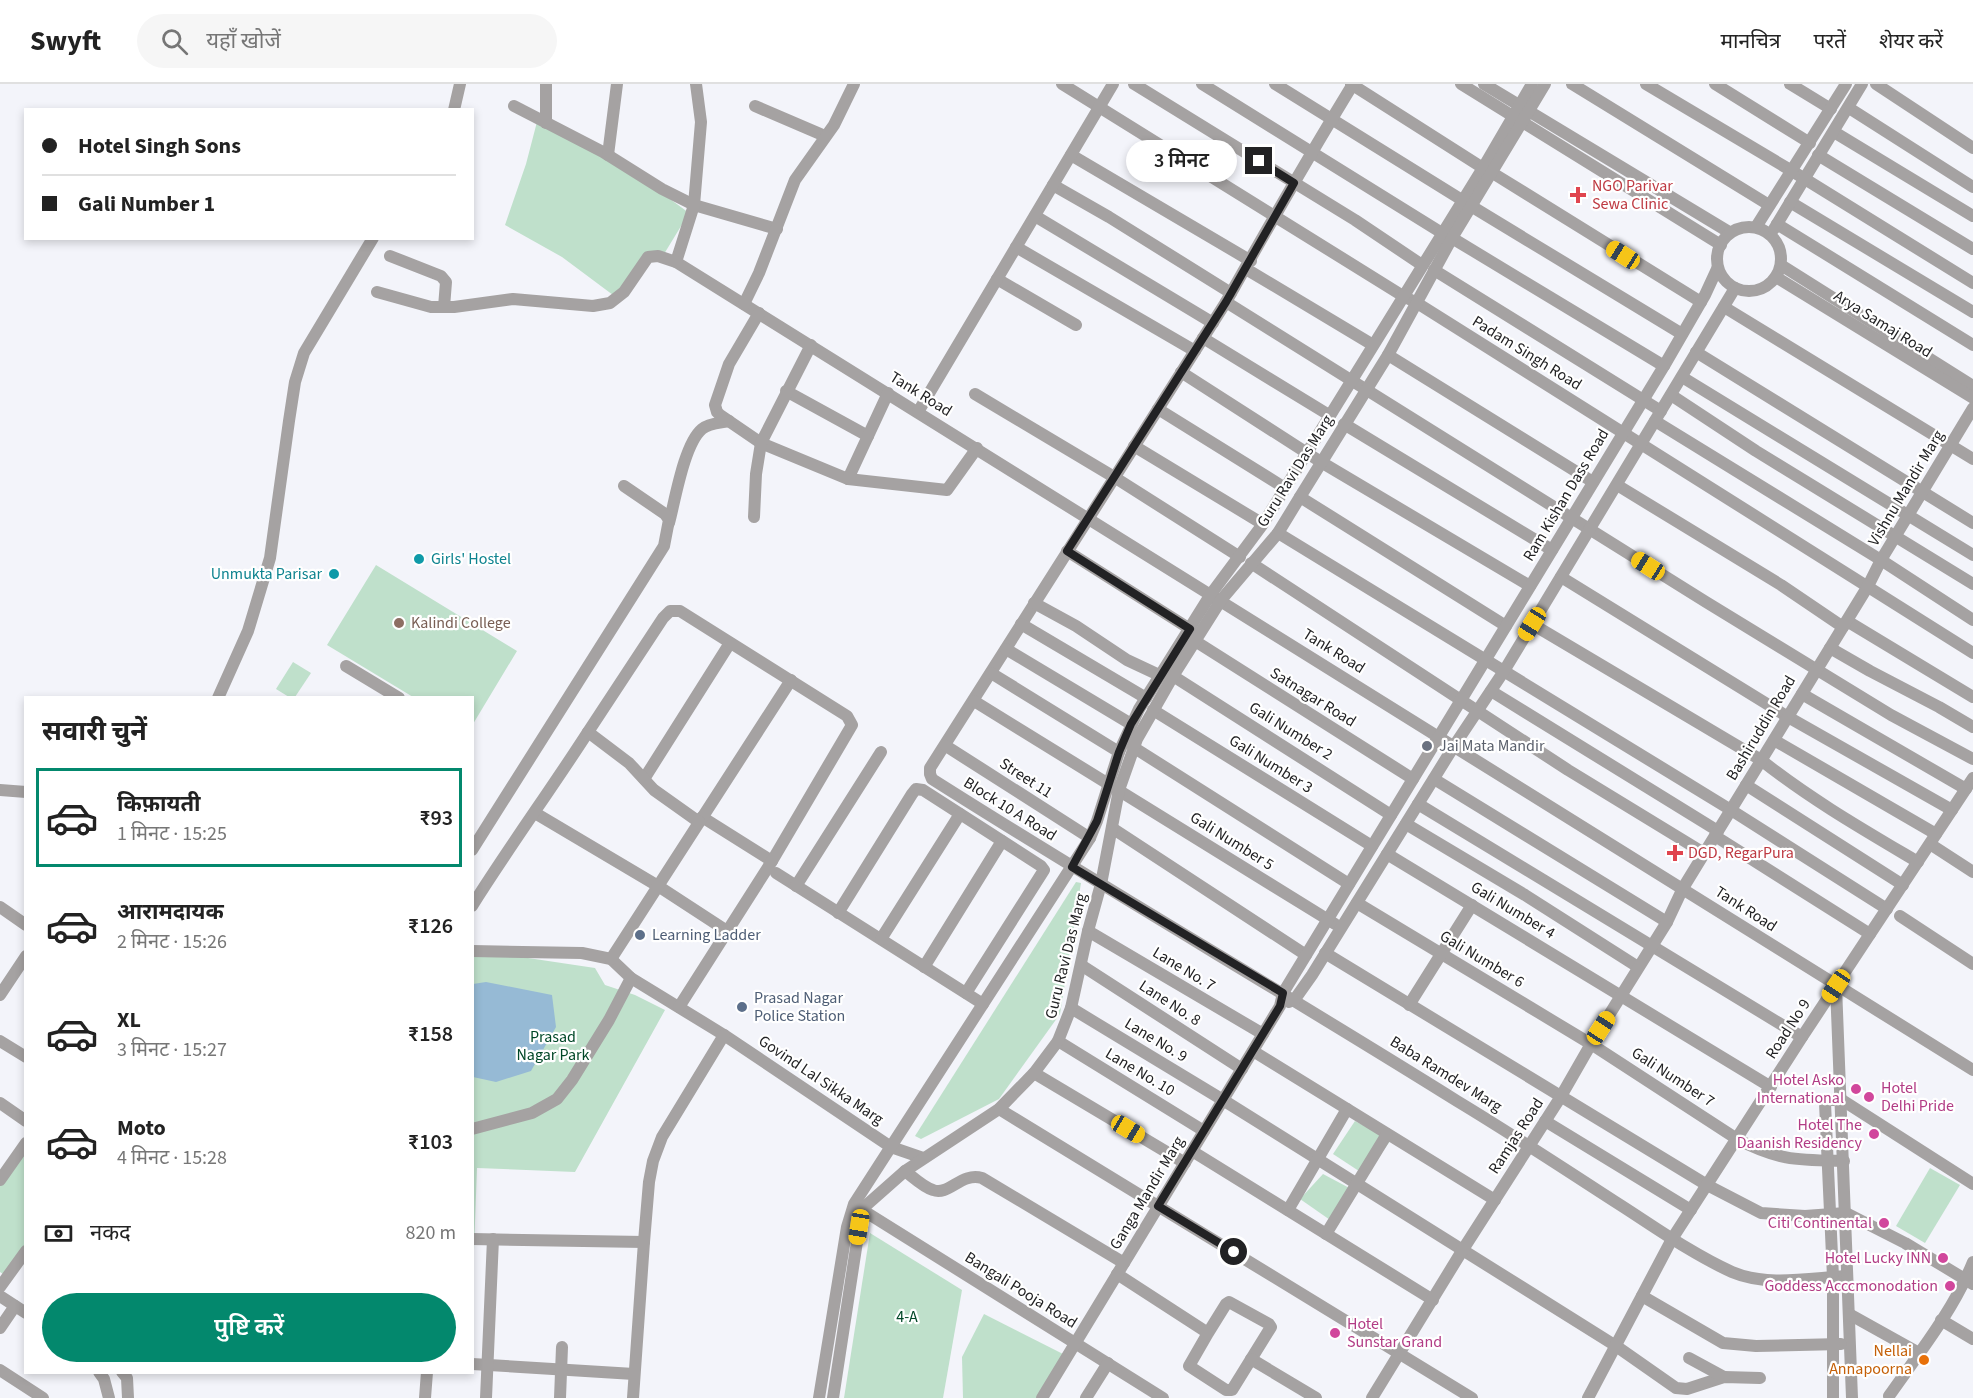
<!DOCTYPE html>
<html lang="hi">
<meta charset="utf-8">
<style>
body{margin:0;font-family:"Source Sans 3","Noto Sans Devanagari",sans-serif;background:#f6f6f6;color:#222;height:100vh;display:flex;flex-direction:column;font-size:22px;white-space:nowrap}
*{box-sizing:border-box;margin:0}
p{font-size:20px;color:#767676}
.icon{flex:none;width:33px;height:33px;fill:none;stroke:currentColor;stroke-width:2;stroke-linecap:round;stroke-linejoin:round}
.map{position:relative;flex:1;overflow:hidden}
.drawer{position:absolute;left:24px;top:612px;width:450px;height:678px;display:flex;flex-direction:column;background:#fff;border-radius:0px;box-shadow:0 3px 9px #0003}
.drawer>*{flex:none}
.hud{position:absolute;left:24px;top:24px;width:450px;height:132px;border-radius:0px;box-shadow:0 3px 9px #0003;display:grid;align-content:center;height:132px;padding:0 18px;background:#fff}
.end{position:absolute;width:27px;height:27px;margin:-14px;border:8px solid #222224;background:#fff;box-shadow:0 0 0 3px #fff}
.from{border-radius:50%}
.bubble{position:absolute;height:42px;border-radius:21px;background:#fff;box-shadow:0 3px 9px #0003;font-size:20px;font-weight:600;line-height:42px;text-align:center}
.car{position:absolute;width:18px;height:36px;margin:-18px -9px;border-radius:8px;box-shadow:0 0 4px 2px #0007;background:linear-gradient(#f5c518 24%,#345 0 40%,#f5c518 0 76%,#345 0 86%,#f5c518 0)}
.hud b{display:flex;align-items:center;gap:21px;height:57px;font-size:22px}
.hud b+b{border-top:2px solid #e0e0e0}
.hud i{width:15px;height:15px;background:#222}
ul{padding:0;list-style:none}
li{display:flex;align-items:center;gap:18px;height:99px;margin:0 12px 9px;padding:0 6px;border:3px solid transparent;border-radius:0px}
li div{flex:1}
li b{display:block;font-size:22px}
li em{font-style:normal;font-weight:600}
li.active{border-color:#03886d}
li>.icon{width:54px;height:54px;stroke-width:1.5}
h2{padding:0 18px;font-size:27px;line-height:72px}
.pay{display:flex;align-items:center;gap:15px;height:66px;padding:0 18px;font-size:22px}
.pay p{margin-inline-start:auto}
.primary-button{display:flex;gap:12px;margin-top:auto;padding:12px 18px}
.primary-button a{flex:1;height:69px;border-radius:36px;background:#03886d;color:#fff;font-size:24px;font-weight:600;line-height:69px;text-align:center}
header{display:flex;align-items:center;gap:36px;box-sizing:border-box;height:84px;padding:0 30px;background:#fff;border-bottom:2px solid #e0e0e0}
header strong{font-size:28px}
nav{display:flex;gap:33px;margin-inline-start:auto;font-size:21px}
.search{width:420px;height:54px;background:#f6f6f6;display:flex;align-items:center;gap:15px;box-sizing:border-box;padding:0 21px;border-radius:33px;color:#767676;font-size:22px}
.map>svg:first-child{display:block}
.green{fill:#bfe0cb}
.water{fill:#96bad5}
.lines{fill:none;stroke-linecap:round;stroke-linejoin:round}
.minor{stroke:#a5a2a2;stroke-width:12}
.route{stroke:#222224;stroke-width:8}
.health-dot{fill:#e0444e;stroke:#fff;stroke-width:2}
.culture-dot{fill:#0f9aa8;stroke:#fff;stroke-width:2}
.education-dot{fill:#8d6e63;stroke:#fff;stroke-width:2}
.worship-dot{fill:#6b7280;stroke:#fff;stroke-width:2}
.service-dot{fill:#5c6f8a;stroke:#fff;stroke-width:2}
.hotel-dot{fill:#d1479c;stroke:#fff;stroke-width:2}
.food-dot{fill:#e8710a;stroke:#fff;stroke-width:2}
.labels{text-anchor:middle;dominant-baseline:central;stroke-width:4.5;stroke-linejoin:round;paint-order:stroke}
.health-label{font-size:16px;fill:#be3a42;stroke:#fff;text-anchor:start}
.street-label{font-size:16px;fill:#222224;stroke:#fff}
.culture-label{font-size:16px;fill:#0d838f;stroke:#fff;text-anchor:start}
.education-label{font-size:16px;fill:#785e54;stroke:#fff;text-anchor:start}
.worship-label{font-size:16px;fill:#5b616d;stroke:#fff;text-anchor:start}
.service-label{font-size:16px;fill:#4e5e75;stroke:#fff;text-anchor:start}
.park-label{font-size:16px;fill:#004727;stroke:#fff}
.hotel-label{font-size:16px;fill:#b23c85;stroke:#fff;text-anchor:end}
.food-label{font-size:16px;fill:#c56008;stroke:#fff;text-anchor:end}
</style>
<header>
<strong>Swyft</strong>
<div class="search"><svg class="icon" aria-label="search" viewBox="0 0 24 24"><circle cx="10" cy="10" r="6"/><path d="M15 15l6 6"/></svg>यहाँ खोजें</div>
<nav><a>मानचित्र</a><a>परतें</a><a>शेयर करें</a></nav>
</header>
<div class="map">
<svg width="1973" height="1314" viewBox="0 0 1973 1314">
<rect width="100%" height="100%" fill="#f3f4fa"/>
<g class="green">
<path d="M538,34L609,70L689,129L661,175L648,173L617,214L562,173L505,141L526,80Z"/>
<path d="M376,481L517,567L473,640L472,614L413,613L327,561Z"/>
<path d="M293,578L311,589L295,613H289L276,605Z"/>
<path d="M1076,798L1081,799L1060,930L999,1015L921,1055L915,1052Z"/>
<path d="M495,869L595,884L605,901L635,911L665,926L575,1088L477,1084L473,1194V870Z"/>
<path d="M1355,1037L1391,1056L1365,1091L1333,1070Z"/>
<path d="M25,1063V1164L6,1192L0,1188V1099Z"/>
<path d="M1930,1084L1960,1101L1925,1159L1896,1142Z"/>
<path d="M1323,1090L1355,1107L1333,1138L1300,1115Z"/>
<path d="M870,1149L962,1206L943,1314H844Z"/>
<path d="M984,1230L1065,1271L1036,1314H963L962,1273Z"/>
</g>
<path class="water" d="M486,898L552,911L556,943L531,987L496,998L473,993V900Z"/>
<g class="lines">
<g class="minor">
<path d="M1062,0L1403,212L1417,219L1973,569"/>
<path d="M1134,0L1355,136L1422,181"/>
<path d="M1202,0L1442,149"/>
<path d="M1275,0L1462,116"/>
<path d="M1351,0L1483,84"/>
<path d="M1353,0C1309,72 1267,145 1226,218L930,684V690L932,695C1105,805 1283,908 1457,1017C1510,1049 1562,1083 1614,1117C1652,1141 1690,1169 1732,1188C1767,1203 1810,1194 1847,1192"/>
<path d="M1461,0L1721,161"/>
<path d="M1484,0L1729,148"/>
<path d="M1572,0L1769,121"/>
<path d="M1646,0L1792,87L1973,199"/>
<path d="M1715,0L1810,59"/>
<path d="M1790,0L1831,25"/>
<path d="M1876,0L1973,64"/>
<path d="M514,22L603,68L662,105L694,121L777,145"/>
<path d="M755,22L825,52"/>
<path d="M1849,24L1973,103"/>
<path d="M454,26L460,0"/>
<path d="M546,39V0"/>
<path d="M1834,48L1973,132"/>
<path d="M608,71L617,0"/>
<path d="M1071,71L1251,177"/>
<path d="M1818,71L1973,165"/>
<path d="M1491,88L1701,218"/>
<path d="M1053,101L1109,133L1231,209"/>
<path d="M1790,118L1973,228"/>
<path d="M1471,122L1682,250"/>
<path d="M1035,132L1213,239"/>
<path d="M1777,140L1973,261"/>
<circle cx="1749" cy="175" r="32"/>
<path d="M1756,143L1846,0"/>
<path d="M1774,145L1862,0"/>
<path d="M1452,154L1664,282"/>
<path d="M1016,163L1195,267"/>
<path d="M390,172L441,192L446,198L444,223"/>
<path d="M676,178L694,121L701,38L696,0"/>
<path d="M1781,181L1973,302"/>
<path d="M1246,185L1373,261"/>
<path d="M1434,186L1661,327"/>
<path d="M1776,193L1973,314"/>
<path d="M997,195L1076,241"/>
<path d="M377,208L431,223H454L513,215L593,222L610,219L624,208L648,173L658,172L676,178L1973,986"/>
<path d="M1226,218L1706,518L1891,631L1973,675"/>
<path d="M744,220L759,189L795,96L834,41L854,0"/>
<path d="M1724,223L1973,375"/>
<path d="M759,229L729,280L715,321L717,328L720,331L761,359L848,395L947,406L977,364"/>
<path d="M1203,254L1329,331"/>
<path d="M1696,268L1973,439"/>
<path d="M1388,271L1593,398"/>
<path d="M1181,288L1321,378L1530,502"/>
<path d="M1682,293L1973,471"/>
<path d="M786,307L868,352"/>
<path d="M975,310L1114,393L1240,473"/>
<path d="M1671,311L1756,367L1973,500"/>
<path d="M1158,325L1285,404"/>
<path d="M918,328L1113,0"/>
<path d="M1655,337L1881,476L1973,536"/>
<path d="M1344,340L1552,466"/>
<path d="M1134,362L1263,440"/>
<path d="M848,395L888,309"/>
<path d="M1617,401L1781,501L1843,543"/>
<path d="M1300,413L1506,542"/>
<path d="M754,433L756,390L761,359L811,261"/>
<path d="M669,439C675,417 684,360 702,345C709,339 721,339 729,337"/>
<path d="M1278,449L1731,726L1887,825"/>
<path d="M1067,467L1190,545"/>
<path d="M1251,479L1568,686L1704,769"/>
<path d="M1561,493L1788,633L1952,726"/>
<path d="M1034,519L1076,542L1127,576L1159,591"/>
<path d="M1847,537L1973,613"/>
<path d="M1021,540L1146,614"/>
<path d="M1532,540L1761,676C1810,715 1864,746 1918,778"/>
<path d="M1195,557L1413,695"/>
<path d="M1830,564L1870,587L1939,623L1973,643"/>
<path d="M1006,565L1131,640"/>
<path d="M346,582L399,614"/>
<path d="M991,589L1119,668"/>
<path d="M1173,592L1391,731"/>
<path d="M1491,607L1718,747"/>
<path d="M1802,610L1966,705"/>
<path d="M218,614L248,547L270,474L289,337L295,298L304,269L373,154"/>
<path d="M974,617L1335,840"/>
<path d="M1153,626L1372,762"/>
<path d="M1774,656L1936,750"/>
<path d="M946,662L1090,754"/>
<path d="M1133,663L1349,800"/>
<path d="M644,695L730,559"/>
<path d="M1434,695L1667,838"/>
<path d="M1746,701L1903,801"/>
<path d="M0,706L26,708"/>
<path d="M1418,720L1802,953"/>
<path d="M535,729L658,802L727,847"/>
<path d="M702,733L772,777"/>
<path d="M1406,740L1525,811L1638,883"/>
<path d="M1112,744L1306,871"/>
<path d="M1715,752L1870,850"/>
<path d="M1930,760L1973,788"/>
<path d="M472,766L664,462L669,436L665,430L624,402"/>
<path d="M1387,770L1771,1003"/>
<path d="M776,789L983,920"/>
<path d="M796,802L881,668"/>
<path d="M1357,819L1591,960L1737,1055C1779,1077 1798,1076 1844,1077"/>
<path d="M472,822C509,763 550,707 588,648"/>
<path d="M0,823L26,841"/>
<path d="M838,829L912,710L916,705L923,706L1041,782L1044,786L966,909"/>
<path d="M1900,832L1973,880"/>
<path d="M1088,847L1263,950"/>
<path d="M881,855L960,730"/>
<path d="M472,867L582,869L611,875L631,894L724,951L891,1063L923,1074"/>
<path d="M1325,869L1707,1101L1761,1129L1805,1132L1846,1129L1905,1159L1973,1200"/>
<path d="M611,875L791,596"/>
<path d="M1081,881L1242,985"/>
<path d="M924,883L1002,757"/>
<path d="M1836,902L1852,1314"/>
<path d="M0,911L26,872"/>
<path d="M1289,918L1295,915L1312,891L1454,662L1504,587L1735,204"/>
<path d="M1409,921L1472,821"/>
<path d="M679,923L772,777L852,641L847,632L680,527H670L663,534L588,648L629,679L654,706L699,738"/>
<path d="M1071,924L1223,1016L1616,1262L1676,1304L1687,1305L1724,1293L1760,1294"/>
<path d="M0,957L26,973"/>
<path d="M1058,957L1204,1047"/>
<path d="M1253,967L1495,1116"/>
<path d="M1034,989L1185,1079"/>
<path d="M1842,1016L1973,1100"/>
<path d="M0,1019L26,1037"/>
<path d="M999,1025L1472,1314"/>
<path d="M1545,1037L1691,1126"/>
<path d="M472,1045L532,1029L557,1015L572,996L609,936L631,894"/>
<path d="M1192,1067L1433,1216"/>
<path d="M905,1087C913,1093 923,1103 933,1106C949,1112 961,1088 982,1094L1124,1179"/>
<path d="M0,1096L26,1059"/>
<path d="M856,1122L1163,1314"/>
<path d="M1288,1126L1347,1025"/>
<path d="M1326,1150L1387,1050"/>
<path d="M472,1155L644,1158"/>
<path d="M1117,1190L1208,1249L1189,1282L1226,1306H1232L1271,1243L1269,1240L1229,1218L1226,1220L1208,1249"/>
<path d="M0,1203L26,1167"/>
<path d="M0,1212L26,1229"/>
<path d="M1642,1212L1723,1259L1756,1262L1841,1260"/>
<path d="M1849,1230L1919,1269"/>
<path d="M1941,1236L1973,1255"/>
<path d="M0,1244L15,1222"/>
<path d="M1689,1274L1724,1293"/>
<path d="M1251,1275L1316,1314"/>
<path d="M472,1280L634,1290"/>
<path d="M0,1286L43,1314"/>
<path d="M99,1288L104,1295L109,1314"/>
<path d="M122,1288L127,1294L128,1314"/>
<path d="M1889,1312C1919,1269 1953,1227 1973,1178"/>
<path d="M425,1314L427,1288"/>
<path d="M486,1314L493,1155"/>
<path d="M560,1314L562,1263"/>
<path d="M633,1314L644,1158L649,1098L653,1077L662,1053L724,951"/>
<path d="M819,1314L847,1143L854,1120L1090,754L1097,737L1119,668L1139,625L1211,510L1263,440L1483,84L1532,0"/>
<path d="M833,1314L862,1125L905,1087L999,1025L1034,989L1058,957L1071,924L1088,847L1101,800L1119,706L1137,655L1173,592L1221,516L1278,449L1300,413L1388,271L1452,154L1545,0"/>
<path d="M1042,1314L1280,922L1283,909L1664,282L1705,211L1717,185"/>
<path d="M1086,1314L1108,1279"/>
<path d="M1372,1314L1462,1167L1560,1014L1591,960L1667,838L1683,804L1868,502L1881,476L1973,324"/>
<path d="M1588,1314L1672,1155L1802,953L1973,694"/>
<path d="M1833,1314V1193L1825,1019L1829,1016H1842"/>
</g>
</g>
<g class="lines">
<path class="route" d="M1234,1168L1158,1122L1280,922L1283,909L1072,783L1097,737L1119,668L1131,640L1190,545L1067,467L1226,218L1294,99L1259,77"/>
</g>
<g class="health-dot">
<path d="M1575 102h6v6h6v6h-6v6h-6v-6h-6v-6h6z"/>
<path d="M1672 760h6v6h6v6h-6v6h-6v-6h-6v-6h6z"/>
</g>
<g class="culture-dot">
<circle cx="419" cy="475" r="6"/>
<circle cx="334" cy="490" r="6"/>
</g>
<circle class="education-dot" cx="399" cy="539" r="6"/>
<circle class="worship-dot" cx="1427" cy="662" r="6"/>
<g class="service-dot">
<circle cx="640" cy="851" r="6"/>
<circle cx="742" cy="923" r="6"/>
</g>
<g class="hotel-dot">
<circle cx="1856" cy="1005" r="6"/>
<circle cx="1869" cy="1013" r="6"/>
<circle cx="1874" cy="1050" r="6"/>
<circle cx="1884" cy="1139" r="6"/>
<circle cx="1943" cy="1174" r="6"/>
<circle cx="1950" cy="1202" r="6"/>
<circle cx="1335" cy="1249" r="6"/>
</g>
<circle class="food-dot" cx="1924" cy="1276" r="6"/>
<g class="labels">
<g class="health-label">
<text x="1592" y="102">NGO Parivar<tspan x="1592" dy="18">Sewa Clinic</tspan></text>
<text x="1688" y="769">DGD, RegarPura</text>
</g>
<g class="street-label">
<text transform="translate(1883 240) rotate(32)">Arya Samaj Road</text>
<text transform="translate(1527 269) rotate(32)">Padam Singh Road</text>
<text transform="translate(921 310) rotate(32)">Tank Road</text>
<text transform="translate(1295 387) rotate(-58)">Guru Ravi Das Marg</text>
<text transform="translate(1906 404) rotate(-59)">Vishnu Mandir Marg</text>
<text transform="translate(1566 411) rotate(-59)">Ram Kishan Dass Road</text>
<text transform="translate(1334 567) rotate(32)">Tank Road</text>
<text transform="translate(1313 613) rotate(32)">Satnagar Road</text>
<text transform="translate(1761 644) rotate(-59)">Bashiruddin Road</text>
<text transform="translate(1291 647) rotate(32)">Gali Number 2</text>
<text transform="translate(1271 680) rotate(32)">Gali Number 3</text>
<text transform="translate(1026 694) rotate(33)">Street 11</text>
<text transform="translate(1010 725) rotate(32)">Block 10 A Road</text>
<text transform="translate(1232 757) rotate(32)">Gali Number 5</text>
<text transform="translate(1746 825) rotate(33)">Tank Road</text>
<text transform="translate(1513 826) rotate(31)">Gali Number 4</text>
<text transform="translate(1066 872) rotate(-76)">Guru Ravi Das Marg</text>
<text transform="translate(1482 875) rotate(31)">Gali Number 6</text>
<text transform="translate(1184 885) rotate(31)">Lane No. 7</text>
<text transform="translate(1170 919) rotate(33)">Lane No. 8</text>
<text transform="translate(1788 945) rotate(-57)">Road No 9</text>
<text transform="translate(1156 956) rotate(31)">Lane No. 9</text>
<text transform="translate(1140 988) rotate(31)">Lane No. 10</text>
<text transform="translate(1446 990) rotate(32)">Baba Ramdev Marg</text>
<text transform="translate(1673 993) rotate(33)">Gali Number 7</text>
<text transform="translate(821 996) rotate(34)">Govind Lal Sikka Marg</text>
<text transform="translate(1516 1052) rotate(-57)">Ramjas Road</text>
<text transform="translate(1147 1109) rotate(-59)">Ganga Mandir Marg</text>
<text transform="translate(1021 1206) rotate(32)">Bangali Pooja Road</text>
</g>
<g class="culture-label">
<text x="431" y="475">Girls' Hostel</text>
<text x="322" y="490" text-anchor="end">Unmukta Parisar</text>
</g>
<g class="education-label">
<text x="411" y="539">Kalindi College</text>
</g>
<g class="worship-label">
<text x="1439" y="662">Jai Mata Mandir</text>
</g>
<g class="service-label">
<text x="652" y="851">Learning Ladder</text>
<text x="754" y="914">Prasad Nagar<tspan x="754" dy="18">Police Station</tspan></text>
</g>
<g class="park-label">
<text x="553" y="953">Prasad<tspan x="553" dy="18">Nagar Park</tspan></text>
<text x="907" y="1233">4-A</text>
</g>
<g class="hotel-label">
<text x="1844" y="996">Hotel Asko<tspan x="1844" dy="18">International</tspan></text>
<text x="1881" y="1004" text-anchor="start">Hotel<tspan x="1881" dy="18">Delhi Pride</tspan></text>
<text x="1862" y="1041">Hotel The<tspan x="1862" dy="18">Daanish Residency</tspan></text>
<text x="1872" y="1139">Citi Continental</text>
<text x="1931" y="1174">Hotel Lucky INN</text>
<text x="1938" y="1202">Goddess Acccmonodation</text>
<text x="1347" y="1240" text-anchor="start">Hotel<tspan x="1347" dy="18">Sunstar Grand</tspan></text>
</g>
<g class="food-label">
<text x="1912" y="1267">Nellai<tspan x="1912" dy="18">Annapoorna</tspan></text>
</g>
</g>
</svg>
<i class="end from" style="left:1234px;top:1168px"></i>
<i class="end" style="left:1259px;top:77px"></i>
<div class="bubble" style="left:1126px;top:56px;width:111px">3 मिनट</div>
<i class="car" style="left:1623px;top:171px;rotate:302deg"></i>
<i class="car" style="left:1648px;top:482px;rotate:302deg"></i>
<i class="car" style="left:1532px;top:540px;rotate:212deg"></i>
<i class="car" style="left:1836px;top:902px;rotate:214deg"></i>
<i class="car" style="left:1601px;top:944px;rotate:33deg"></i>
<i class="car" style="left:1128px;top:1045px;rotate:121deg"></i>
<i class="car" style="left:859px;top:1143px;rotate:189deg"></i>
<div class="hud">
<b><i class="from"></i>Hotel Singh Sons</b>
<b><i></i>Gali Number 1</b>
</div>
<section class="drawer">
<h2>सवारी चुनें</h2>
<ul>
<li class="active"><svg class="icon" aria-label="car" viewBox="0 0 24 24"><path d="M5 17H2v-5l4-1 3-4h7l3 4 3 1v5h-3M9 17h6M6 11h13"/><circle cx="7" cy="17" r="2"/><circle cx="17" cy="17" r="2"/></svg><div><b>किफ़ायती</b><p>1 मिनट · 15:25</p></div><em>₹93</em></li>
<li><svg class="icon" aria-label="car" viewBox="0 0 24 24"><path d="M5 17H2v-5l4-1 3-4h7l3 4 3 1v5h-3M9 17h6M6 11h13"/><circle cx="7" cy="17" r="2"/><circle cx="17" cy="17" r="2"/></svg><div><b>आरामदायक</b><p>2 मिनट · 15:26</p></div><em>₹126</em></li>
<li><svg class="icon" aria-label="car" viewBox="0 0 24 24"><path d="M5 17H2v-5l4-1 3-4h7l3 4 3 1v5h-3M9 17h6M6 11h13"/><circle cx="7" cy="17" r="2"/><circle cx="17" cy="17" r="2"/></svg><div><b>XL</b><p>3 मिनट · 15:27</p></div><em>₹158</em></li>
<li><svg class="icon" aria-label="car" viewBox="0 0 24 24"><path d="M5 17H2v-5l4-1 3-4h7l3 4 3 1v5h-3M9 17h6M6 11h13"/><circle cx="7" cy="17" r="2"/><circle cx="17" cy="17" r="2"/></svg><div><b>Moto</b><p>4 मिनट · 15:28</p></div><em>₹103</em></li>
</ul>
<div class="pay"><svg class="icon" aria-label="cash" viewBox="0 0 24 24"><path d="M3 7h18v10H3z"/><circle cx="12" cy="12" r="2"/></svg>नकद<p>820 m</p></div>
<div class="primary-button"><a>पुष्टि करें</a></div>
</section>
</div>
